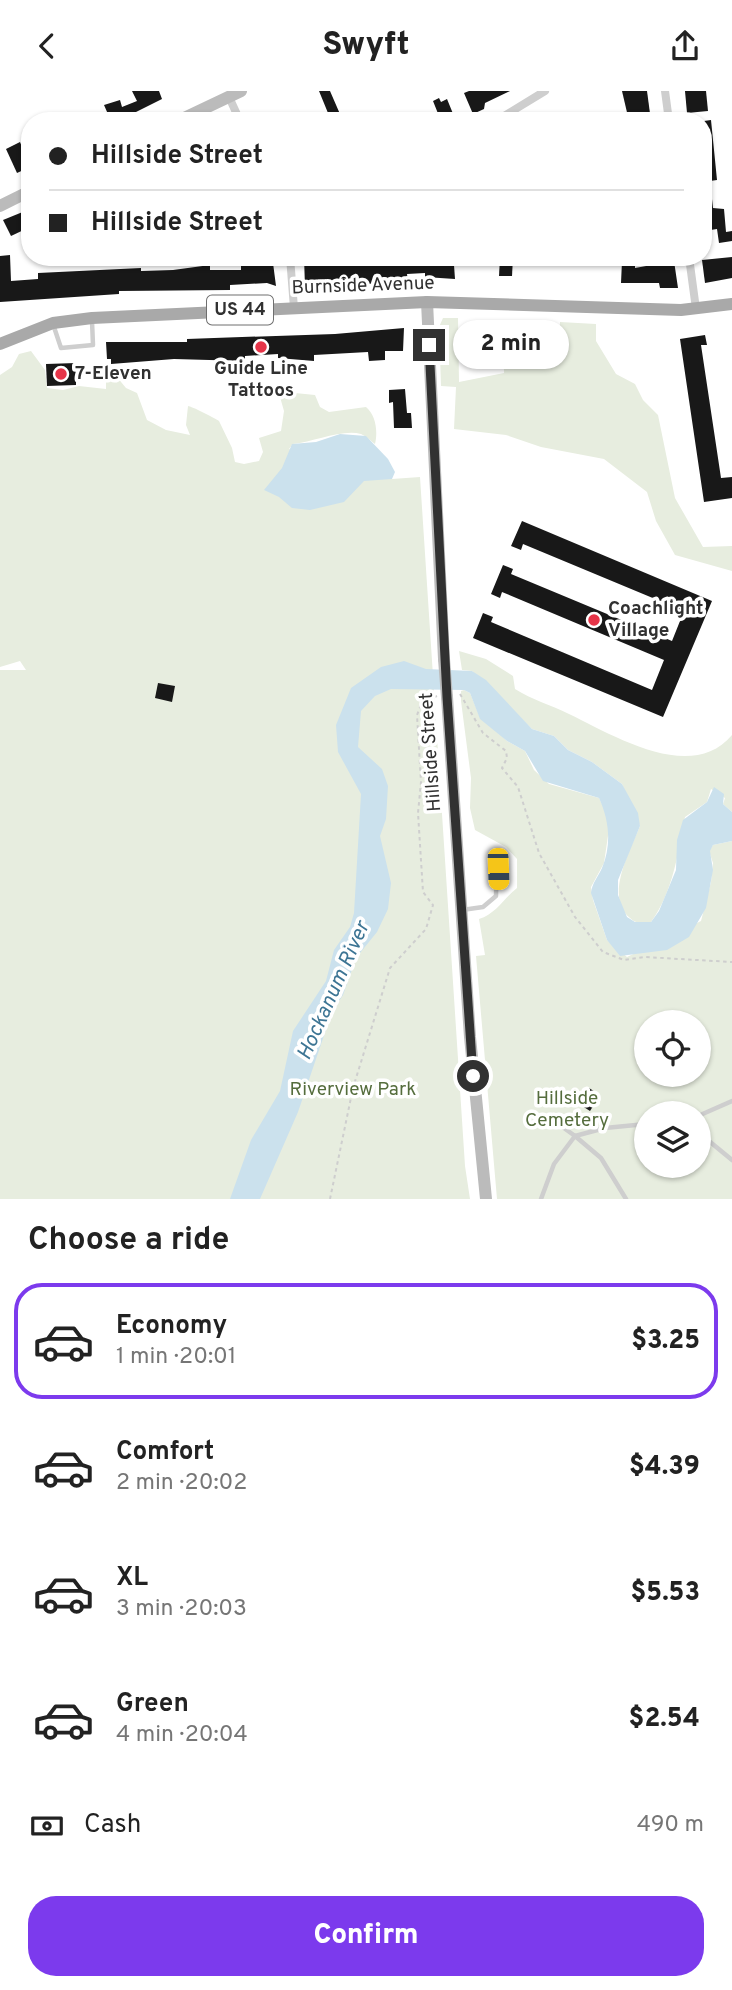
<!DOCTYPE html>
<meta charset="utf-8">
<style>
body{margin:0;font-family:Overpass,sans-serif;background:#f2f2f2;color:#222;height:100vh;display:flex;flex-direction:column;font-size:26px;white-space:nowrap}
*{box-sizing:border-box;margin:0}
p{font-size:23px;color:#767676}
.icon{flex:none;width:38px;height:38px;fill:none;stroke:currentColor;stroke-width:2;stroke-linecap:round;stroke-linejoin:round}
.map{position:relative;height:1108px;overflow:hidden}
.drawer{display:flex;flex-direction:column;background:#fff;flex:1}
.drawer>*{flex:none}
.guide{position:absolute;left:21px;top:21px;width:691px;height:154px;border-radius:28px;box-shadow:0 2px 5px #0004;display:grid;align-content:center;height:154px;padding:0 28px;background:#fff}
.fabs{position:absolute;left:634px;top:919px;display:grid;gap:14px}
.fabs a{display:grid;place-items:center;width:77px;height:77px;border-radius:50%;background:#fff;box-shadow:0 2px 5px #0004;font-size:35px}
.end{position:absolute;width:32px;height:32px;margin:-16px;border:9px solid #313131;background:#fff;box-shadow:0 0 0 4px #fff}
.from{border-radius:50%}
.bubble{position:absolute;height:49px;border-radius:24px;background:#fff;box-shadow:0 2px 5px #0004;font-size:23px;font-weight:800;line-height:49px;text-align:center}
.car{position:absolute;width:21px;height:42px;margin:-21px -10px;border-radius:9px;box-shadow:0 0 5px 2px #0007;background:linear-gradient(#f5c518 24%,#345 0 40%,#f5c518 0 76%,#345 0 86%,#f5c518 0)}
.guide b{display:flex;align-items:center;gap:24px;height:66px;font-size:26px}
.guide b+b{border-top:2px solid #e0e0e0}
.guide i{width:18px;height:18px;background:#222}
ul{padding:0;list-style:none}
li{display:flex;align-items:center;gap:21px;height:116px;margin:0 14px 10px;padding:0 14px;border:4px solid transparent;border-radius:28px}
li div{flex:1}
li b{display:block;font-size:26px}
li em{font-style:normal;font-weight:800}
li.current{border-color:#7c3aed}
li>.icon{width:63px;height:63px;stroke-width:1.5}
h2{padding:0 28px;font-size:32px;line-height:84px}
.pay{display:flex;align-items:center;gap:18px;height:77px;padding:0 28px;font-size:26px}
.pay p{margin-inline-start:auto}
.cta{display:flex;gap:14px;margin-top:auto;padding:14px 28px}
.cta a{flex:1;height:80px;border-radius:28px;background:#7c3aed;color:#fff;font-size:28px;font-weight:800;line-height:80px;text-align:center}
header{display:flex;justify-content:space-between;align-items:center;height:91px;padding:0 28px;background:#fff;font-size:32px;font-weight:800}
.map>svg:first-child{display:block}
.green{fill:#e7eddf;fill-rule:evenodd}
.water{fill:#cbe1ed}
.building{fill:#181818}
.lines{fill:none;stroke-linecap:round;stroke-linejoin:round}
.path{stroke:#cecece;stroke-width:2;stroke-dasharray:3.5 3.5;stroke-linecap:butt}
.service{stroke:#cecece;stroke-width:4.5}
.minor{stroke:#cecece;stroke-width:8}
.secondary{stroke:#bbb;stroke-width:12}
.primary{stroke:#a9a9a9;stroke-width:12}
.secondary-bridge{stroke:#bbb;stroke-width:12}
.route{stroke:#313131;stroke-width:9}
.poi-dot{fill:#e63448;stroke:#fff;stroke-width:2.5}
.labels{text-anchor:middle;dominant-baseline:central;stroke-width:7;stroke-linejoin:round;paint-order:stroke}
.shield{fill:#fff;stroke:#6f6f6f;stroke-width:2}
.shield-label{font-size:18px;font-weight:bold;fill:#313131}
.street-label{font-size:19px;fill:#313131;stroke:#fff}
.poi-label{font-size:19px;font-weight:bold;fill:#313131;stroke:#fff;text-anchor:start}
.park-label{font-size:19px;fill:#556d3d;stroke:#fff}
.water-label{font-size:21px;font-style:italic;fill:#3d7594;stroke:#fff}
</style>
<header><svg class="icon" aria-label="back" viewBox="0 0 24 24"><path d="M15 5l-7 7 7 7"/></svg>Swyft<svg class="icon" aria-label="share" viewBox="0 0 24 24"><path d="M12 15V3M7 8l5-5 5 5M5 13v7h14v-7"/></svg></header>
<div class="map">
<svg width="732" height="1108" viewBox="0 0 732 1108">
<rect width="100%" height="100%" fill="#fff"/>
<g class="green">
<path d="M443,227H458L459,291L504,282L503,229L531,230L529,261C543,265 548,259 559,253L560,231L596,233V250L616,283L635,293L643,309L658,324L675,407L703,456L732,455V480L675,464L656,430L647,401L604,368L541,356L506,344L454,338L456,296L441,295L439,236Z"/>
<path d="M31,260L45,279L47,297L63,299L79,295L106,298V286L112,280L126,297L137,302L147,329L166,339L190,344L186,334L188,315C191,315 215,327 219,330L232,357L235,371L244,373L259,370L263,361L259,347L281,340L284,320L280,306L285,301L315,304L320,316L329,321L366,316C376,324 378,341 375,353C371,350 366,345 361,343C342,338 314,351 293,353L289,358L392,388L420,386L465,1075L470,1108H0V579H26L20,570L0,576V284L12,276L19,263Z"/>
<path d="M459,560L486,568L513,585L515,598C532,609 551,614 569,623C613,644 691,693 732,644V721L723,713L725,707L711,698L707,711L685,726C678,762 673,801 651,831C643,833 636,833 630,827C604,807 630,759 640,735L622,693L592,671L568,659L554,645L532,638L472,580L462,579Z"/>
<path d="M464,599L470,602L479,624L507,650L525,660L534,679L549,693L599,707L608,725L609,738L604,772L591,796L593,809L607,849L627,866L701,830L711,791L713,772L709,760L713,754L732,750V1108H497L476,865L485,864L479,828C496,823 504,807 517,797V768L506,756L475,739L470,717L471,687L461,610V600ZM646,931H698V984H646ZM646,1022H698V1074H646Z"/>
</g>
<g class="water">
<path d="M340,343L366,345L388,368L395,381L392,388L364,390L344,411L310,419L292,417L279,406L264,399L282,377L292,353L316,351Z"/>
<path d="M404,570L426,578L472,580L486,589L532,638L554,645L568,659L592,671L622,693L638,722L640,735L618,789V804L627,826L635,831H651L659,820L676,779L677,749L683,729L707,711L714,696L724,703L723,713L732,721V750L713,754L710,760L713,779L706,817L689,846L667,859L620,865L607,849L591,802C592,792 598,786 602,777C612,753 609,729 599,707L543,690L525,660L507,650L480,628L470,602L464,599L391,598L375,605L361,620L358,656L382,678L388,695L386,728L380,745L391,792L388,818L377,841L356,867L343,904L332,921L298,1021L260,1108H230L251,1049L280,1000L293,940L326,890L334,859L350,836L354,822L361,703L338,661L336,634L351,597L381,576Z"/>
</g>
<g class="building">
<path d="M132,0H159L162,8L126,26L111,30L104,14L120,9L122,16L137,10Z"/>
<path d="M319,0H330L343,30H310L328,22Z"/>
<path d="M469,0H510L485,12L484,18L473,23L464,2Z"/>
<path d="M622,0H647L651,30H629Z"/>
<path d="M685,0H706L708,20L687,22Z"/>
<path d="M439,7L441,11L447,8L456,30H441L433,10Z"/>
<path d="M711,29L717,89L710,90L713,117L724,118L726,141L732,140V150L719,152L717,138L704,140V30Z"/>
<path d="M20,51L30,76L17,82L6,58Z"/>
<path d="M30,118V136L11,145L3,129Z"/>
<path d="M10,164L11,190L38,188V182L141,177V180L173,179L210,174V179H241V175L273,172L276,195L267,192L230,194V199L119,200V203L0,211V165Z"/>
<path d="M304,166H334V171L340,172L371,171V166H407V173L454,174L455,188L425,186V182L407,183L408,191L305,196Z"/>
<path d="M500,166H513L512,185H499Z"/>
<path d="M732,166V187L705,192L702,169Z"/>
<path d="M622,170L635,171V177L674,170L678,197H660L659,192H621Z"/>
<path d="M534,234L552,235L550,257L532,255Z"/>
<path d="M463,235L500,237L499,263L461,262Z"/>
<path d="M404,237L403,260H385V269L369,270L368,261L314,264V270L278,267V263L245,265V270L174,268L111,273V268H107L106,251H187V248L214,247L335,243Z"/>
<path d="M705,244L707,254H701L721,387L732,386V407L704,411L680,248Z"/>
<path d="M76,272V294L47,295L46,273Z"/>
<path d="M405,298L407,322H411L412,337H394L393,311L389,312V299Z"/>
<path d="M522,430L712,510L663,626L473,547L483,522L493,526L491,531L652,599L664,569L502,501L500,507L491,503L503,474L513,478L511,483L672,550L684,520L523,453L521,459L511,455Z"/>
<path d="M158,592L175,595L172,611L155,607Z"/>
<path d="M589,997L600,1004L590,1020L579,1013Z"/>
</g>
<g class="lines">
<g class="path">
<path d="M460,603L483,642L506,660L507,667L502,677L518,696L539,762L575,826L603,861L624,869L645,866L732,871"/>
<path d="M330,1108L353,997L390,877L426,838L433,814L423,801L418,722L421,691L417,624L422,611L437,605"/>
</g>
<g class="service">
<path d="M53,233L61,257L93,254L92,230"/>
<path d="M462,819L483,816L496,805L497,760"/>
<path d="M698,1025L732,1010"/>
<path d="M698,1041L732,1069"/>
<path d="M575,1045L601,1067L626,1108"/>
<path d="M575,1045L605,1037L646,1033"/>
<path d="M541,1108L554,1073L575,1045L557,1032"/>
</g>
<g class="minor">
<path d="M665,0L669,30"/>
<path d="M229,6L240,30"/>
<path d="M496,30L545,0"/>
<path d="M290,166L294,217"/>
<path d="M689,166L696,218"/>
</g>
<g class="secondary">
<path d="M178,30L241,0"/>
<path d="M0,115L30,100"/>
<path d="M427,211L444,568"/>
<path d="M447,606L470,946L486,1108"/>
</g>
<path class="primary" d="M0,253L53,232L92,227L427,211L681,219L732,213"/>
<path class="secondary-bridge" d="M444,568L447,606"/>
</g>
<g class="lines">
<path class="route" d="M429,254L447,606L473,985"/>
</g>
<g class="poi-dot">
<circle cx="261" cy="256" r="7"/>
<circle cx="61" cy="283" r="7"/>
<circle cx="594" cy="529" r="7"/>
</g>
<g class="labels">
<rect class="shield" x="207" y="204.5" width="66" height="29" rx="5"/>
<g class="shield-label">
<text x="240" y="219">US 44</text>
</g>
<g class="street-label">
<text transform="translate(363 195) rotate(-2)">Burnside Avenue</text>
<text transform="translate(431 661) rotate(-94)">Hillside Street</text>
</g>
<g class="poi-label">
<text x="261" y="278" text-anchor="middle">Guide Line<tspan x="261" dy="22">Tattoos</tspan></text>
<text x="75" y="283">7-Eleven</text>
<text x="608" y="518">Coachlight<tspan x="608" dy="22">Village</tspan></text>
</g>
<g class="park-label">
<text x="353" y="999">Riverview Park</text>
<text x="567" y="1008">Hillside<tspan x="567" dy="22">Cemetery</tspan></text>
</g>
<g class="water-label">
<text transform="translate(334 900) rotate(-66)">Hockanum River</text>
</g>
</g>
</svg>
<div class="fabs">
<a><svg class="icon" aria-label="locate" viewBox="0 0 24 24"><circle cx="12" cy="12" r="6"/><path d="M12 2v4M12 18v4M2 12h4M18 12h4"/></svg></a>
<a><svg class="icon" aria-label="layers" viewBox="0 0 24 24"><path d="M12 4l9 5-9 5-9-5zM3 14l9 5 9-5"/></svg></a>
</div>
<i class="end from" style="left:473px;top:985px"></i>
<i class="end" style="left:429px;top:254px"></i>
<div class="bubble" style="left:453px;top:229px;width:116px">2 min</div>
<i class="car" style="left:498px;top:778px;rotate:178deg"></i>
<div class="guide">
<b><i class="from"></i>Hillside Street</b>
<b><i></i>Hillside Street</b>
</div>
</div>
<section class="drawer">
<h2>Choose a ride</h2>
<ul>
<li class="current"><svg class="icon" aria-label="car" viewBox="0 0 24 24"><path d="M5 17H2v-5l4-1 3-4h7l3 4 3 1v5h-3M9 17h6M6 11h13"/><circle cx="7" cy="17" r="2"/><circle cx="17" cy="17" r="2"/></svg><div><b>Economy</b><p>1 min · 20:01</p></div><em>$3.25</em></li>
<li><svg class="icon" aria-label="car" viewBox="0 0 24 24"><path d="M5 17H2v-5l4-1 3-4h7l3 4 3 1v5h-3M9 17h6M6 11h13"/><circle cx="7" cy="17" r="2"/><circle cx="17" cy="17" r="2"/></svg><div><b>Comfort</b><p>2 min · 20:02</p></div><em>$4.39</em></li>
<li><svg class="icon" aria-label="car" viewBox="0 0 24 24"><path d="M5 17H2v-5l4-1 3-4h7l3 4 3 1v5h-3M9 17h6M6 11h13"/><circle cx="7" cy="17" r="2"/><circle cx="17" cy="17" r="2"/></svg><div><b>XL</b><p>3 min · 20:03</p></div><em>$5.53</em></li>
<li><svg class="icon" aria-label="car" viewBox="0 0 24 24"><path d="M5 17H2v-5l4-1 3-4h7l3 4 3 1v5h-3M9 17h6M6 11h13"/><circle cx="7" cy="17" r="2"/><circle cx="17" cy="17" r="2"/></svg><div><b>Green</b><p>4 min · 20:04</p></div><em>$2.54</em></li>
</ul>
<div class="pay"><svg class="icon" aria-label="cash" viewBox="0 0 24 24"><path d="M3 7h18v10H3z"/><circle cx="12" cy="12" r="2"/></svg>Cash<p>490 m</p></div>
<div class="cta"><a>Confirm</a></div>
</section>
